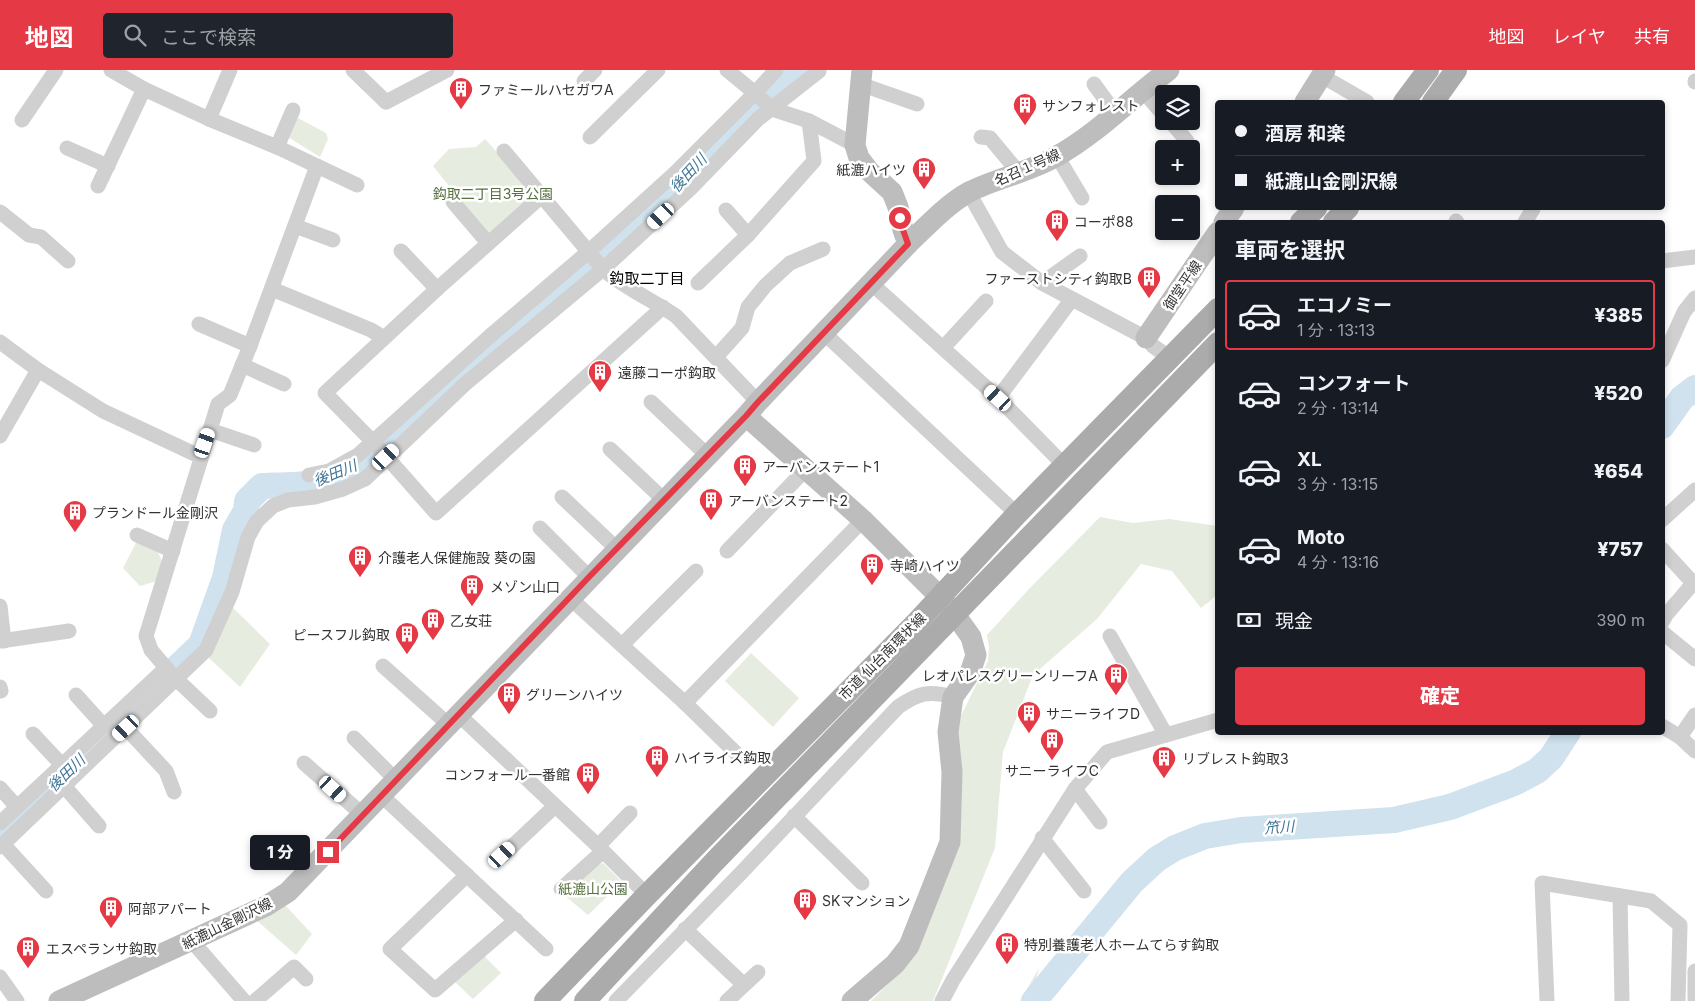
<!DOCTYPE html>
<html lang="ja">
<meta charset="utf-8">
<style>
body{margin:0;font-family:Inter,"Noto Sans JP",sans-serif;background:#20242c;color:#f1f3f6;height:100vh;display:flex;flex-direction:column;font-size:19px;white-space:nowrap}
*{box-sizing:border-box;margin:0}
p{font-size:16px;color:#9ea1a6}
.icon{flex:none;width:28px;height:28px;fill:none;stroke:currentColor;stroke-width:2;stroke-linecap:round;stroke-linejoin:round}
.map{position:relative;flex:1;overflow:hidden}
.sheet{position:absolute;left:1215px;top:150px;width:450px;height:515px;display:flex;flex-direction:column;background:#171b24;border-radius:5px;box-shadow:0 2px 8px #0003}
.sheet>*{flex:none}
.banner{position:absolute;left:1215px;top:30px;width:450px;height:110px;border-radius:5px;box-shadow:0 2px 8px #0003;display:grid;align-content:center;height:110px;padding:0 20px;background:#171b24}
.tools{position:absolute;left:1155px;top:15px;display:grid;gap:10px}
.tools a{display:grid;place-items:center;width:45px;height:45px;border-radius:5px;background:#171b24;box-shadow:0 2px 8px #0003;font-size:25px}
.end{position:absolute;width:22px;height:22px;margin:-11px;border:6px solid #e63946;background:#fff;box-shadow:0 0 0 2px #fff}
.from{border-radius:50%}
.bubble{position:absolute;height:35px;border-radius:5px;background:#171b24;box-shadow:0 2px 8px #0003;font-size:16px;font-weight:800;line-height:35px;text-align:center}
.car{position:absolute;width:15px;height:30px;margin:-15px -8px;border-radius:6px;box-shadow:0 0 4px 1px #0007;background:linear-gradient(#fff 24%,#345 0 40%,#fff 0 76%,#345 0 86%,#fff 0)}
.banner b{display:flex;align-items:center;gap:18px;height:48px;font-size:19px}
.banner b+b{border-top:1px solid #363941}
.banner i{width:12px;height:12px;background:#f1f3f6}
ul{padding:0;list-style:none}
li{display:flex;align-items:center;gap:15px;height:70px;margin:0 10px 8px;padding:0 10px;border:2px solid transparent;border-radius:5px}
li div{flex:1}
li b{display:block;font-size:19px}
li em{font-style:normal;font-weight:800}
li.current{border-color:#e63946}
li>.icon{width:45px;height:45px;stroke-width:1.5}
h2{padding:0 20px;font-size:22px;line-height:60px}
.pay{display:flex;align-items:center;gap:12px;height:55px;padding:0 20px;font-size:19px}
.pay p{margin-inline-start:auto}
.button{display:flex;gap:10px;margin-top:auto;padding:10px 20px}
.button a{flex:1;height:58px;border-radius:5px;background:#e63946;color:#fff;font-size:20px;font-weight:800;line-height:58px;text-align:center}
header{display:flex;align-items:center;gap:30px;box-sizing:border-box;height:70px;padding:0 25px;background:#e63946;color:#fff}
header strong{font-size:24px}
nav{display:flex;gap:28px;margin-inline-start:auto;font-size:18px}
.search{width:350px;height:45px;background:#20242c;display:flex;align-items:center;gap:12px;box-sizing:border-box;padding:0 18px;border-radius:5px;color:#9ea1a6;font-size:19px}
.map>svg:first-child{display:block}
.green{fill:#e6ecdf}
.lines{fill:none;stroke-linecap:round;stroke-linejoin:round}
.river{stroke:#cfe2ee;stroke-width:26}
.street{stroke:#d0d0d0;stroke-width:15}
.secondary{stroke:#bdbdbd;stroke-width:21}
.primary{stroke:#ababab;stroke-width:22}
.route{stroke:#e63946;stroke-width:6}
.labels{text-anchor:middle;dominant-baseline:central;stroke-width:5;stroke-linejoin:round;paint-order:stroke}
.poi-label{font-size:14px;fill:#333;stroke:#fff;text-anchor:start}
.street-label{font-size:14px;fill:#333;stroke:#fff}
.park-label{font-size:14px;fill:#56703f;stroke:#fff}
.water-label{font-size:15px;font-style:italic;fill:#3f7597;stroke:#fff}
.neighbourhood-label{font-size:15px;fill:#000;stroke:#fff}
</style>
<header>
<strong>地図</strong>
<div class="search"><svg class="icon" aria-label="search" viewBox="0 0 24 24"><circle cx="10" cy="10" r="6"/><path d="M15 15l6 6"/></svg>ここで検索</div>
<nav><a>地図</a><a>レイヤ</a><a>共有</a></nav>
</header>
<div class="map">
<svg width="1695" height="931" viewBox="0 0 1695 931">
<rect width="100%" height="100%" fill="#fff"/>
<g class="green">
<path d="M296,47L326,63L328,69L320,87L288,67Z"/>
<path d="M485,69L530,119L531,129L490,167L433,96L449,79L476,77Z"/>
<path d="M1100,447L1133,453L1169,449L1217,456V525L1201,538L1172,501L1141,494L1097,549L1033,605L1003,682L995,778L933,931H871L909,893L931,846L956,656L988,591L989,577L987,565L1028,520Z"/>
<path d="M137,471L158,482L163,494L160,510L140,516L123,498Z"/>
<path d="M231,536L270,574L240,617L208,587Z"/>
<path d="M751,583L799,628L773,657L725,611Z"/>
<path d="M603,793L622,812L588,845L564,825L592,796Z"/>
<path d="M284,834L312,864L296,885L254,848Z"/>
<path d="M482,884L501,903L473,929L455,912Z"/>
<path d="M1039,898L1031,931H1020Z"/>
</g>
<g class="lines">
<g class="river">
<path d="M1662,356L1682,328L1695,318"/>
<path d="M0,766L201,575L225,508L235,460L246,441L247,431L262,416C277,415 291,416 306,414C329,412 348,401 368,389L679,116L715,75L797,0"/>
<path d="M1034,931L1132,812L1157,789L1175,778L1205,766L1241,760L1394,750L1450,737L1514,713L1537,701L1551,688L1568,662"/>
</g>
<g class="street">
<path d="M111,0L144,19L209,49L277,77L357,115"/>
<path d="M353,0L386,32L447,0"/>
<path d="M727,0L755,23L772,39L809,51L855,75"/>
<path d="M1322,6L1367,32"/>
<path d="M584,11L595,0"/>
<path d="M1695,11V12"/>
<path d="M860,14L917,34"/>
<path d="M1094,14L1115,43"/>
<path d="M1142,20L1164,45"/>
<path d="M209,49L230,0"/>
<path d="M22,50L56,0"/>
<path d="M1170,51L1187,71"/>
<path d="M590,67L658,0"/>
<path d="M981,67L990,68L1019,103"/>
<path d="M277,77L293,40"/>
<path d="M67,78L108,96"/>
<path d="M504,81L603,199C626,219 651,229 676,246L758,332"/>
<path d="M1057,86L1082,128"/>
<path d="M98,116L144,19"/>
<path d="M969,123L1002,182L1042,213L1146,268L1153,276L1170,288"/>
<path d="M543,125L437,219L325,323L376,375L436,443L663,237"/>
<path d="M453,132L488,173"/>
<path d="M726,140L748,165"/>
<path d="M0,142L29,165L41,167L68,191"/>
<path d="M1456,151L1457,152"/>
<path d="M1525,152L1533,139L1530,138"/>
<path d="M295,156L333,170"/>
<path d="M401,181L437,219"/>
<path d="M1662,191L1695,187"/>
<path d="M698,213L748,165L814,91L809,51"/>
<path d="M1042,213L1080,186"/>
<path d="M872,214L998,328L1064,395"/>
<path d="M272,219L371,260L384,268"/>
<path d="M199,254L250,276"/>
<path d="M824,263L1017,444"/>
<path d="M0,272L38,300L103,341L201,387"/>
<path d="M943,278L986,231"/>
<path d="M716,287L742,258L748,237L765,216L790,193L823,179"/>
<path d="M1662,291L1684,242L1695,228"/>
<path d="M242,295L284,314"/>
<path d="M998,328L1072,229"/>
<path d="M651,332L707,385"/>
<path d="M210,360L254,375"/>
<path d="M0,366L38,300"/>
<path d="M610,379L664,430"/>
<path d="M309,405L329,401L358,385L490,266L588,182L675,103L755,23L776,0"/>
<path d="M562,427L617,479"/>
<path d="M1662,450L1695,420"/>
<path d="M540,458L589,507"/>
<path d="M137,465L173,481"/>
<path d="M1662,479L1693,513"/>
<path d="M727,481L805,400"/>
<path d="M570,528L685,633L739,686"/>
<path d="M0,536L4,571"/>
<path d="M1662,552L1666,545L1695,511"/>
<path d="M1662,562L1695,589"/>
<path d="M1110,566L1166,665"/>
<path d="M0,571L69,561"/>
<path d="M622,575L696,501"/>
<path d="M383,596L449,655"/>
<path d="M0,617L1,621"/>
<path d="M76,625L103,655"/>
<path d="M685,633L863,450"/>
<path d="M210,641L173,606L151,580L146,566L218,334L230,325L250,276L317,96"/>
<path d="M459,645L598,776L647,825"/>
<path d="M1662,656L1680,667L1695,681"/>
<path d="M126,658L166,701L174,722"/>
<path d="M33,664L62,695"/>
<path d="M1680,667L1695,645"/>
<path d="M354,668L396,710"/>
<path d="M304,693L363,745"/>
<path d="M57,708L99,756"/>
<path d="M0,718L17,737"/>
<path d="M1075,719L1100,752"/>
<path d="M381,725L546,879"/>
<path d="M794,746L862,813"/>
<path d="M0,753L166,598"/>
<path d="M1042,768L1084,821"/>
<path d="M3,774L46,821"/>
<path d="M598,776L630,743"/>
<path d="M0,777L206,580L232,522L248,467L257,451L273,436L288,430L315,427L343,419L365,409L465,314L603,199L690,119L758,49L819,1"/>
<path d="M503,785L555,736"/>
<path d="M467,805L390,879L435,920L516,850"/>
<path d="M561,819L602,782"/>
<path d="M1620,826L1622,931"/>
<path d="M685,859L743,914"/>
<path d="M191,870L244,931"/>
<path d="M1695,901V931"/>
<path d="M0,907L17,931"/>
<path d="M255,931L294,897L306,909"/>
<path d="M616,931L741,803L898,637C918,623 929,620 953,627"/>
<path d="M727,931L758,902"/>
<path d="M942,931L953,910L1075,719L1107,682L1218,650"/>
<path d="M1547,931L1542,813L1651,831L1680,855L1678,931"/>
</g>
<g class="secondary">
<path d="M862,0L855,75L859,88L869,101L892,122L898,137L903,160L908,174"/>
<path d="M1305,32L1325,0"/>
<path d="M1224,152L1234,138"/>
<path d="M1146,268L1218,162"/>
<path d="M746,346L863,450L940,527L954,543L971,567L976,585L970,603L953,627L948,662L952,702L950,772L909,876L895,894L852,931"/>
<path d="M59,931L266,836L288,822L746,346L758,332L908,174C927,156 946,135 969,122C997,108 1030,102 1057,86C1098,63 1131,28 1169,0"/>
</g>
<g class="primary">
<path d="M1404,32L1428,0"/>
<path d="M1433,32L1456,0"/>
<path d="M1301,152L1316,138"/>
<path d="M1334,152L1348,138"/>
<path d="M545,931L647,825L916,553L1017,444L1218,239"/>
<path d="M585,931L715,791L1218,273"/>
</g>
</g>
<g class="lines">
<path class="route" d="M328,782L589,507L746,346L758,332L908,174L903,160L900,148"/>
</g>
<defs>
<g id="building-pin" transform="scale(1.25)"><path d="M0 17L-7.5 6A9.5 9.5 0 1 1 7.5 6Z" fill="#e63946" stroke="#fff"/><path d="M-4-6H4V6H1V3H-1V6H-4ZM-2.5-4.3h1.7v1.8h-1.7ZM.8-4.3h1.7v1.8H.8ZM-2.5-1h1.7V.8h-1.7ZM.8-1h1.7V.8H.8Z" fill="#fff"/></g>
</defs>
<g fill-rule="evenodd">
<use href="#building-pin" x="461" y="19"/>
<use href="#building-pin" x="1025" y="35"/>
<use href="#building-pin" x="924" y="99"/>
<use href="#building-pin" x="1057" y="151"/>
<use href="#building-pin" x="1149" y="208"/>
<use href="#building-pin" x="600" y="302"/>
<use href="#building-pin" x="745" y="396"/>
<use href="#building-pin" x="711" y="430"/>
<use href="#building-pin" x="75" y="442"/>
<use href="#building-pin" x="360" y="487"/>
<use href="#building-pin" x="872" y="495"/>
<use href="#building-pin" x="472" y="516"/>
<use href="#building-pin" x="433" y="550"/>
<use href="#building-pin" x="407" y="564"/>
<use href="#building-pin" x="1116" y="605"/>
<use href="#building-pin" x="509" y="624"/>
<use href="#building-pin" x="1029" y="643"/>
<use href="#building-pin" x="1052" y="670"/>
<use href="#building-pin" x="657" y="687"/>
<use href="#building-pin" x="1164" y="688"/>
<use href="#building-pin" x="588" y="704"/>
<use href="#building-pin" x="805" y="830"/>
<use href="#building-pin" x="111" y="838"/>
<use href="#building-pin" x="1007" y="874"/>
<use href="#building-pin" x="28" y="878"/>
</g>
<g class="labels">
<g class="poi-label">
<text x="478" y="19">ファミールハセガワA</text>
<text x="1042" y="35">サンフォレスト</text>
<text x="906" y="99" text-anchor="end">紙漉ハイツ</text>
<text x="1074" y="151">コーポ88</text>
<text x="1132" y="208" text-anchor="end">ファーストシティ鈎取B</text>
<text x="618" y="302">遠藤コーポ鈎取</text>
<text x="762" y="396">アーバンステート1</text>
<text x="728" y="430">アーバンステート2</text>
<text x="92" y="442">プランドール金剛沢</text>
<text x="378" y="487">介護老人保健施設 葵の園</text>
<text x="890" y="495">寺崎ハイツ</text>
<text x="490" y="516">メゾン山口</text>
<text x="450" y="550">乙女荘</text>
<text x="390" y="564" text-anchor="end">ピースフル鈎取</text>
<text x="1098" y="605" text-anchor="end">レオパレスグリーンリーフA</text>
<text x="526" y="624">グリーンハイツ</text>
<text x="1046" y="643">サニーライフD</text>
<text x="674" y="687">ハイライズ鈎取</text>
<text x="1182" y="688">リブレスト鈎取3</text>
<text x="1052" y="700" text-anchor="middle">サニーライフC</text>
<text x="570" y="704" text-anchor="end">コンフォール一番館</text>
<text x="822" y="830">SKマンション</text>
<text x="128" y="838">阿部アパート</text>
<text x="1024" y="874">特別養護老人ホームてらす鈎取</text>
<text x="46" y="878">エスペランサ鈎取</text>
</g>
<g class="street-label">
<text transform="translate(1027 97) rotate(-24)">名召１号線</text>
<text transform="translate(1182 215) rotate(-56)">御堂平線</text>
<text transform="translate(882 586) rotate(-45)">市道 仙台南環状線</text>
<text transform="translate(227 853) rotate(-26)">紙漉山金剛沢線</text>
</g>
<g class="park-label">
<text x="493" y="123">鈎取二丁目3号公園</text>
<text x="593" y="818">紙漉山公園</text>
</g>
<g class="water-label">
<text transform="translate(688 103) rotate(-47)">後田川</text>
<text transform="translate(335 403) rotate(-22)">後田川</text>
<text transform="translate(66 703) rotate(-44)">後田川</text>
<text transform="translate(1279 757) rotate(-4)">笊川</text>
</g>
<g class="neighbourhood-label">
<text x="647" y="208">鈎取二丁目</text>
</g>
</g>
</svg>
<div class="tools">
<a><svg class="icon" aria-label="layers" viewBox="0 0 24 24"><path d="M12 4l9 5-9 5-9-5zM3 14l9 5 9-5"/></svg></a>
<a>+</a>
<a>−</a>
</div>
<i class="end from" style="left:900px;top:148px"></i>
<i class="end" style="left:328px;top:782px"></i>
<div class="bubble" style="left:250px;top:765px;width:60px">1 分</div>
<i class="car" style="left:661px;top:146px;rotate:227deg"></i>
<i class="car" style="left:998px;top:328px;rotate:312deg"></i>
<i class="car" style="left:205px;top:373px;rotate:19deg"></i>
<i class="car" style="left:386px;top:387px;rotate:47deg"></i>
<i class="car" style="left:126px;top:658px;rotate:227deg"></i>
<i class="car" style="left:333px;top:719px;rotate:132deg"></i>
<i class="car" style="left:502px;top:785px;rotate:47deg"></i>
<div class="banner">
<b><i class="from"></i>酒房 和楽</b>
<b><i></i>紙漉山金剛沢線</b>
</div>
<section class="sheet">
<h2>車両を選択</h2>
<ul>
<li class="current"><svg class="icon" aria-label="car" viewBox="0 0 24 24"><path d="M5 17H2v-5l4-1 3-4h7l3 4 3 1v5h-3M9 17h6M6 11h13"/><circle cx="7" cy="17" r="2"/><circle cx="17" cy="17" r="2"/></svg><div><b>エコノミー</b><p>1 分 · 13:13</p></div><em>¥385</em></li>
<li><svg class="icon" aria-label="car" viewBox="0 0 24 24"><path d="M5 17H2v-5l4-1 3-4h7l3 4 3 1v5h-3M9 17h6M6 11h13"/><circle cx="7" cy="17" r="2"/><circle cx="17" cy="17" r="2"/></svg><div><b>コンフォート</b><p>2 分 · 13:14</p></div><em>¥520</em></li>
<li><svg class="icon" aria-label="car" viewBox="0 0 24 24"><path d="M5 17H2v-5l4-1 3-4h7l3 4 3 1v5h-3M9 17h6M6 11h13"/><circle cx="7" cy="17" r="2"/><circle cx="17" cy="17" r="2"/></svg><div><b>XL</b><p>3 分 · 13:15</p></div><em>¥654</em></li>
<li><svg class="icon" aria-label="car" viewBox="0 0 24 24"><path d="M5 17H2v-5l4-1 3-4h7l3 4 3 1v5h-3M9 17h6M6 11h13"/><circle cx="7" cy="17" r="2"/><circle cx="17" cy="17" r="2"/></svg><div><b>Moto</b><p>4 分 · 13:16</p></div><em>¥757</em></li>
</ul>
<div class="pay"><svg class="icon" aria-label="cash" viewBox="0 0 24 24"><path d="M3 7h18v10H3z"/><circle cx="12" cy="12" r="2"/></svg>現金<p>390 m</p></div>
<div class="button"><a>確定</a></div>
</section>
</div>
